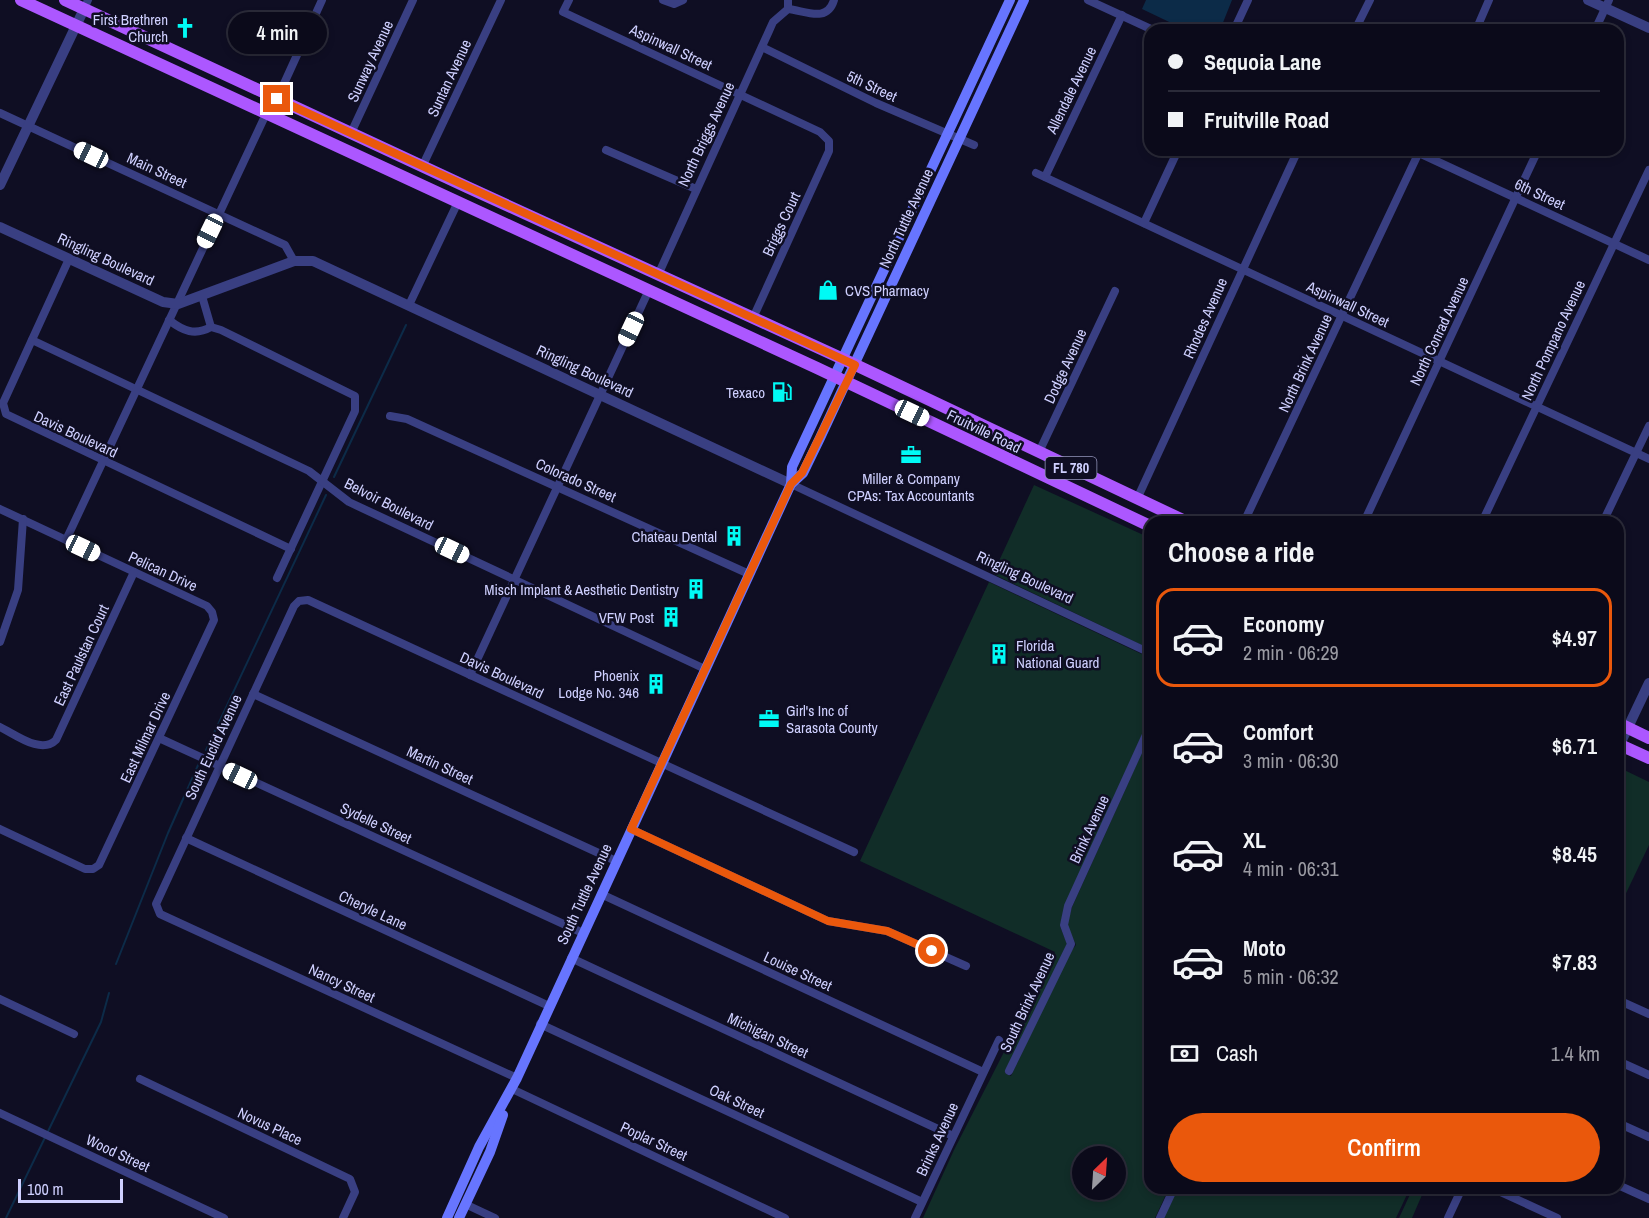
<!DOCTYPE html>
<meta charset="utf-8">
<style>
body{margin:0;font-family:"Archivo Narrow",sans-serif;background:#141323;color:#f1f3f6;height:100vh;display:flex;flex-direction:column;font-size:22px;white-space:nowrap}
*{box-sizing:border-box;margin:0}
p{font-size:20px;color:#9a9aa2}
.icon{flex:none;width:33px;height:33px;fill:none;stroke:currentColor;stroke-width:2;stroke-linecap:round;stroke-linejoin:round}
.map{position:relative;flex:1;overflow:hidden}
.drawer{position:absolute;left:1144px;top:516px;width:480px;height:678px;display:flex;flex-direction:column;background:#0b0a1a;border-radius:18px;box-shadow:0 3px 9px #0003,0 0 0 2px #2b2b39}
.drawer>*{flex:none}
.top-card{position:absolute;left:1144px;top:24px;width:480px;height:132px;border-radius:18px;box-shadow:0 3px 9px #0003,0 0 0 2px #2b2b39;display:grid;align-content:center;height:132px;padding:0 24px;background:#0b0a1a}
.needle{width:39px;rotate:25deg}
.buttons{position:absolute;left:1072px;top:1146px;display:grid;gap:12px}
.buttons a{display:grid;place-items:center;width:54px;height:54px;border-radius:50%;background:#0b0a1a;box-shadow:0 3px 9px #0003,0 0 0 2px #2b2b39;font-size:30px}
.scale{position:absolute;left:18px;bottom:15px;width:105px;box-sizing:border-box;padding-left:6px;border:3px solid #cfd0ff;border-top:0;font-size:16px;line-height:21px;white-space:nowrap;color:#cfd0ff;-webkit-text-stroke:4px #0f0e23;paint-order:stroke}
.end{position:absolute;width:27px;height:27px;margin:-14px;border:8px solid #ea580c;background:#fff;box-shadow:0 0 0 3px #fff}
.from{border-radius:50%}
.bubble{position:absolute;height:42px;border-radius:21px;background:#0b0a1a;box-shadow:0 3px 9px #0003,0 0 0 2px #2b2b39;font-size:20px;font-weight:600;line-height:42px;text-align:center}
.car{position:absolute;width:18px;height:36px;margin:-18px -9px;border-radius:8px;box-shadow:0 0 4px 2px #0007;background:linear-gradient(#fff 24%,#345 0 40%,#fff 0 76%,#345 0 86%,#fff 0)}
.top-card b{display:flex;align-items:center;gap:21px;height:57px;font-size:22px}
.top-card b+b{border-top:2px solid #2b2b39}
.top-card i{width:15px;height:15px;background:#f1f3f6}
ul{padding:0;list-style:none}
li{display:flex;align-items:center;gap:18px;height:99px;margin:0 12px 9px;padding:0 12px;border:3px solid transparent;border-radius:18px}
li div{flex:1}
li b{display:block;font-size:22px}
li em{font-style:normal;font-weight:600}
li.active{border-color:#ea580c}
li>.icon{width:54px;height:54px;stroke-width:1.5}
h2{padding:0 24px;font-size:27px;line-height:72px}
.pay{display:flex;align-items:center;gap:15px;height:66px;padding:0 24px;font-size:22px}
.pay p{margin-inline-start:auto}
.cta{display:flex;gap:12px;margin-top:auto;padding:12px 24px}
.cta a{flex:1;height:69px;border-radius:36px;background:#ea580c;color:#fff;font-size:24px;font-weight:600;line-height:69px;text-align:center}
.map>svg:first-child{display:block}
.green{fill:#112d28;fill-rule:evenodd}
.water{fill:#0c2b48}
.lines{fill:none;stroke-linecap:round;stroke-linejoin:round}
.stream{stroke:#0c2b48;stroke-width:2}
.minor{stroke:#393f82;stroke-width:8}
.tertiary{stroke:#393f82;stroke-width:10}
.secondary{stroke:#6775ff;stroke-width:10}
.primary{stroke:#ac57ff;stroke-width:12}
.route{stroke:#ea580c;stroke-width:8}
.labels{text-anchor:middle;dominant-baseline:central;stroke-width:5;stroke-linejoin:round;paint-order:stroke}
.shield{fill:#0f0e23;stroke:#9596bd;stroke-width:1.5}
.shield-label{font-size:14px;font-weight:bold;fill:#cfd0ff}
.poi-label{font-size:15px;fill:#cfd0ff;stroke:#0f0e23;text-anchor:end}
.street-label{font-size:15px;fill:#cfd0ff;stroke:#0f0e23}
</style>
<div class="map">
<svg width="1649" height="1218" viewBox="0 0 1649 1218">
<rect width="100%" height="100%" fill="#0f0e23"/>
<g class="green">
<path d="M1034,485L1150,538V649L993,574Z"/>
<path d="M989,582L1150,658V717L1065,905L1060,926L1067,944L1005,1073L1011,1076L1068,955L1076,945L1067,925L1072,907L1150,735V1188H1169L1155,1218H923L954,1150L1055,952L860,861ZM1083,1156H1116V1190H1083Z"/>
<path d="M1618,767L1649,782V845L1619,908Z"/>
<path d="M1174,1188H1410L1396,1218H1160Z"/>
<path d="M1413,1188H1425L1412,1218H1399Z"/>
</g>
<path class="water" d="M1146,0H1232L1220,30H1186L1142,9Z"/>
<g class="lines">
<g class="stream">
<path d="M334,477L406,325"/>
<path d="M206,750L326,495"/>
<path d="M116,964L168,833L199,763"/>
<path d="M6,1218L101,1022L109,993"/>
</g>
<g class="minor">
<path d="M569,0L563,12L820,132L829,141V151L753,318"/>
<path d="M663,0L674,4L683,0"/>
<path d="M1088,0L1153,30"/>
<path d="M84,9L88,0"/>
<path d="M788,9C806,11 827,23 834,0"/>
<path d="M1234,30L1248,0"/>
<path d="M1355,30L1370,0"/>
<path d="M1476,30L1489,0"/>
<path d="M1595,30L1609,0"/>
<path d="M762,47L876,103L974,145"/>
<path d="M277,99L322,0"/>
<path d="M0,113L285,245L294,261"/>
<path d="M351,133L413,0"/>
<path d="M606,150L696,189"/>
<path d="M1419,153L1649,260"/>
<path d="M422,167L501,0"/>
<path d="M1036,173L1649,459"/>
<path d="M1045,177L1122,15"/>
<path d="M1144,223L1178,150"/>
<path d="M69,259L3,403L6,414L291,549"/>
<path d="M658,275L769,31L773,22L788,9V0"/>
<path d="M202,296L211,327"/>
<path d="M409,305L457,204"/>
<path d="M169,320C183,331 195,336 211,327L221,330L355,396V411L277,578"/>
<path d="M32,340L309,471L349,502L705,669"/>
<path d="M390,416L407,419L749,574"/>
<path d="M1039,452L1115,291"/>
<path d="M791,484L1150,653"/>
<path d="M1137,499L1298,150"/>
<path d="M0,509L207,606L212,612L214,620L99,865L93,869H85L0,829"/>
<path d="M1244,522L1420,150"/>
<path d="M1364,522L1538,150"/>
<path d="M1482,522L1649,170"/>
<path d="M1603,522L1649,426"/>
<path d="M66,540L266,114"/>
<path d="M0,642L18,590L23,519"/>
<path d="M470,675L648,292"/>
<path d="M253,694L616,861"/>
<path d="M0,727C15,734 41,755 56,740L134,572"/>
<path d="M159,738L583,933"/>
<path d="M631,829L828,921L887,931L966,966"/>
<path d="M186,838L549,1006"/>
<path d="M601,894L983,1072"/>
<path d="M571,958L953,1136"/>
<path d="M0,999L74,1034"/>
<path d="M1618,1000L1649,1014"/>
<path d="M540,1024L922,1202"/>
<path d="M1618,1061L1649,1075"/>
<path d="M1009,1071L1071,944L1064,925L1068,906L1150,726"/>
<path d="M517,1078L160,914L156,904L294,606L299,601L308,600L854,852"/>
<path d="M140,1079L350,1179L355,1192L343,1218"/>
<path d="M512,1089L785,1218"/>
<path d="M0,1113L224,1218"/>
<path d="M1618,1123L1649,1137"/>
<path d="M1618,1185L1649,1199"/>
<path d="M1492,1188L1557,1218"/>
<path d="M465,1204L495,1218"/>
<path d="M915,1218L999,1040"/>
<path d="M1160,1218L1174,1188"/>
<path d="M1448,1218L1462,1188"/>
</g>
<g class="tertiary">
<path d="M1588,0L1649,28"/>
<path d="M0,185L84,9"/>
<path d="M0,227L163,302L178,304L294,261H313L791,484"/>
<path d="M1620,744L1649,683"/>
</g>
<g class="secondary">
<path d="M791,484L792,467L1010,0"/>
<path d="M447,1218L479,1147L517,1078L791,484L803,473L820,438L1024,0"/>
<path d="M459,1218L490,1152L503,1115"/>
</g>
<g class="primary">
<path d="M21,0L817,368L1150,526"/>
<path d="M65,0L467,187L843,359L1187,522"/>
<path d="M1618,723L1649,738"/>
<path d="M1618,744L1649,758"/>
</g>
</g>
<g class="lines">
<path class="route" d="M277,99L855,365L802,473L791,484L631,829L828,921L887,931L932,951"/>
</g>
<defs>
<g id="church-bare" transform="scale(1.62)"><path d="M-1.2-6h2.4v3.5h3.3v2.4h-3.3V6h-2.4V-.1h-3.3v-2.4h3.3Z" fill="#00faf5" stroke="#0f0e23" stroke-width="2.5" paint-order="stroke"/></g>
<g id="shop-bare" transform="scale(1.62)"><path d="M-5-2.5h2.3a2.7 3.5 0 0 1 5.4 0H5L5.5 6h-11ZM-1.5-2.5h3a1.5 2.3 0 0 0-3 0Z" fill="#00faf5" stroke="#0f0e23" stroke-width="2.5" paint-order="stroke"/></g>
<g id="fuel-bare" transform="scale(1.62)"><path d="M-5.5-6h7V0h2V4h1.3V-2.5L3-4.5l.8-.8L6-3V5H2.5V1h-1V6h-7ZM-4.2-4.7v3.2H.2V-4.7Z" fill="#00faf5" stroke="#0f0e23" stroke-width="2.5" paint-order="stroke"/></g>
<g id="office-bare" transform="scale(1.62)"><path d="M-6-3h4V-5.5h4V-3h4V5H-6ZM-1-4.5V-3h2v-1.5ZM-6 0V1H6V0Z" fill="#00faf5" stroke="#0f0e23" stroke-width="2.5" paint-order="stroke"/></g>
<g id="building-bare" transform="scale(1.62)"><path d="M-4-6H4V6H1V3H-1V6H-4ZM-2.5-4.3h1.7v1.8h-1.7ZM.8-4.3h1.7v1.8H.8ZM-2.5-1h1.7V.8h-1.7ZM.8-1h1.7V.8H.8Z" fill="#00faf5" stroke="#0f0e23" stroke-width="2.5" paint-order="stroke"/></g>
</defs>
<g fill-rule="evenodd">
<use href="#church-bare" x="185" y="28"/>
<use href="#shop-bare" x="828" y="290"/>
<use href="#fuel-bare" x="782" y="392"/>
<use href="#office-bare" x="911" y="455"/>
<use href="#building-bare" x="734" y="536"/>
<use href="#building-bare" x="696" y="589"/>
<use href="#building-bare" x="671" y="617"/>
<use href="#building-bare" x="999" y="654"/>
<use href="#building-bare" x="656" y="684"/>
<use href="#office-bare" x="769" y="719"/>
</g>
<g class="labels">
<rect class="shield" x="1045.5" y="457" width="51" height="22" rx="4.5"/>
<g class="shield-label">
<text x="1071" y="468">FL 780</text>
</g>
<g class="poi-label">
<text x="168" y="19">First Brethren<tspan x="168" dy="17">Church</tspan></text>
<text x="845" y="290" text-anchor="start">CVS Pharmacy</text>
<text x="765" y="392">Texaco</text>
<text x="911" y="478" text-anchor="middle">Miller &amp; Company<tspan x="911" dy="17">CPAs: Tax Accountants</tspan></text>
<text x="717" y="536">Chateau Dental</text>
<text x="679" y="589">Misch Implant &amp; Aesthetic Dentistry</text>
<text x="654" y="617">VFW Post</text>
<text x="1016" y="645" text-anchor="start">Florida<tspan x="1016" dy="17">National Guard</tspan></text>
<text x="639" y="675">Phoenix<tspan x="639" dy="17">Lodge No. 346</tspan></text>
<text x="786" y="710" text-anchor="start">Girl's Inc of<tspan x="786" dy="17">Sarasota County</tspan></text>
</g>
<g class="street-label">
<text transform="translate(671 47) rotate(25)">Aspinwall Street</text>
<text transform="translate(370 61) rotate(-65)">Sunway Avenue</text>
<text transform="translate(449 78) rotate(-65)">Suntan Avenue</text>
<text transform="translate(872 86) rotate(25)">5th Street</text>
<text transform="translate(1071 90) rotate(-64)">Allendale Avenue</text>
<text transform="translate(706 134) rotate(-65)">North Briggs Avenue</text>
<text transform="translate(157 170) rotate(25)">Main Street</text>
<text transform="translate(1540 194) rotate(25)">6th Street</text>
<text transform="translate(906 218) rotate(-65)">North Tuttle Avenue</text>
<text transform="translate(781 224) rotate(-65)">Briggs Court</text>
<text transform="translate(106 259) rotate(25)">Ringling Boulevard</text>
<text transform="translate(1348 304) rotate(25)">Aspinwall Street</text>
<text transform="translate(1205 318) rotate(-66)">Rhodes Avenue</text>
<text transform="translate(1439 331) rotate(-65)">North Conrad Avenue</text>
<text transform="translate(1553 340) rotate(-65)">North Pompano Avenue</text>
<text transform="translate(1305 363) rotate(-65)">North Brink Avenue</text>
<text transform="translate(1065 366) rotate(-65)">Dodge Avenue</text>
<text transform="translate(585 371) rotate(25)">Ringling Boulevard</text>
<text transform="translate(984 431) rotate(26)">Fruitville Road</text>
<text transform="translate(76 434) rotate(25)">Davis Boulevard</text>
<text transform="translate(576 480) rotate(24)">Colorado Street</text>
<text transform="translate(389 504) rotate(27)">Belvoir Boulevard</text>
<text transform="translate(163 571) rotate(25)">Pelican Drive</text>
<text transform="translate(1025 577) rotate(25)">Ringling Boulevard</text>
<text transform="translate(81 655) rotate(-65)">East Paulstan Court</text>
<text transform="translate(502 675) rotate(25)">Davis Boulevard</text>
<text transform="translate(145 737) rotate(-65)">East Milmar Drive</text>
<text transform="translate(213 747) rotate(-65)">South Euclid Avenue</text>
<text transform="translate(440 765) rotate(25)">Martin Street</text>
<text transform="translate(376 823) rotate(25)">Sydelle Street</text>
<text transform="translate(1089 829) rotate(-65)">Brink Avenue</text>
<text transform="translate(584 894) rotate(-65)">South Tuttle Avenue</text>
<text transform="translate(373 910) rotate(25)">Cheryle Lane</text>
<text transform="translate(798 971) rotate(25)">Louise Street</text>
<text transform="translate(342 983) rotate(25)">Nancy Street</text>
<text transform="translate(1027 1002) rotate(-65)">South Brink Avenue</text>
<text transform="translate(768 1035) rotate(25)">Michigan Street</text>
<text transform="translate(737 1101) rotate(25)">Oak Street</text>
<text transform="translate(270 1126) rotate(25)">Novus Place</text>
<text transform="translate(937 1139) rotate(-65)">Brinks Avenue</text>
<text transform="translate(654 1141) rotate(25)">Poplar Street</text>
<text transform="translate(118 1153) rotate(25)">Wood Street</text>
</g>
</g>
</svg>
<div class="buttons">
<a><svg class="needle" viewBox="-14 -14 28 28"><path d="M0-13l5 13h-10z" fill="#e53935"/><path d="M0 13l5-13h-10z" fill="#9a9aa2"/></svg></a>
</div>
<div class="scale">100 m</div>
<i class="end from" style="left:932px;top:951px"></i>
<i class="end" style="left:277px;top:99px"></i>
<div class="bubble" style="left:228px;top:12px;width:99px">4 min</div>
<i class="car" style="left:91px;top:155px;rotate:295deg"></i>
<i class="car" style="left:210px;top:231px;rotate:206deg"></i>
<i class="car" style="left:631px;top:329px;rotate:205deg"></i>
<i class="car" style="left:912px;top:413px;rotate:115deg"></i>
<i class="car" style="left:83px;top:548px;rotate:115deg"></i>
<i class="car" style="left:452px;top:550px;rotate:115deg"></i>
<i class="car" style="left:240px;top:776px;rotate:295deg"></i>
<div class="top-card">
<b><i class="from"></i>Sequoia Lane</b>
<b><i></i>Fruitville Road</b>
</div>
<section class="drawer">
<h2>Choose a ride</h2>
<ul>
<li class="active"><svg class="icon" aria-label="car" viewBox="0 0 24 24"><path d="M5 17H2v-5l4-1 3-4h7l3 4 3 1v5h-3M9 17h6M6 11h13"/><circle cx="7" cy="17" r="2"/><circle cx="17" cy="17" r="2"/></svg><div><b>Economy</b><p>2 min · 06:29</p></div><em>$4.97</em></li>
<li><svg class="icon" aria-label="car" viewBox="0 0 24 24"><path d="M5 17H2v-5l4-1 3-4h7l3 4 3 1v5h-3M9 17h6M6 11h13"/><circle cx="7" cy="17" r="2"/><circle cx="17" cy="17" r="2"/></svg><div><b>Comfort</b><p>3 min · 06:30</p></div><em>$6.71</em></li>
<li><svg class="icon" aria-label="car" viewBox="0 0 24 24"><path d="M5 17H2v-5l4-1 3-4h7l3 4 3 1v5h-3M9 17h6M6 11h13"/><circle cx="7" cy="17" r="2"/><circle cx="17" cy="17" r="2"/></svg><div><b>XL</b><p>4 min · 06:31</p></div><em>$8.45</em></li>
<li><svg class="icon" aria-label="car" viewBox="0 0 24 24"><path d="M5 17H2v-5l4-1 3-4h7l3 4 3 1v5h-3M9 17h6M6 11h13"/><circle cx="7" cy="17" r="2"/><circle cx="17" cy="17" r="2"/></svg><div><b>Moto</b><p>5 min · 06:32</p></div><em>$7.83</em></li>
</ul>
<div class="pay"><svg class="icon" aria-label="cash" viewBox="0 0 24 24"><path d="M3 7h18v10H3z"/><circle cx="12" cy="12" r="2"/></svg>Cash<p>1.4 km</p></div>
<div class="cta"><a>Confirm</a></div>
</section>
</div>
